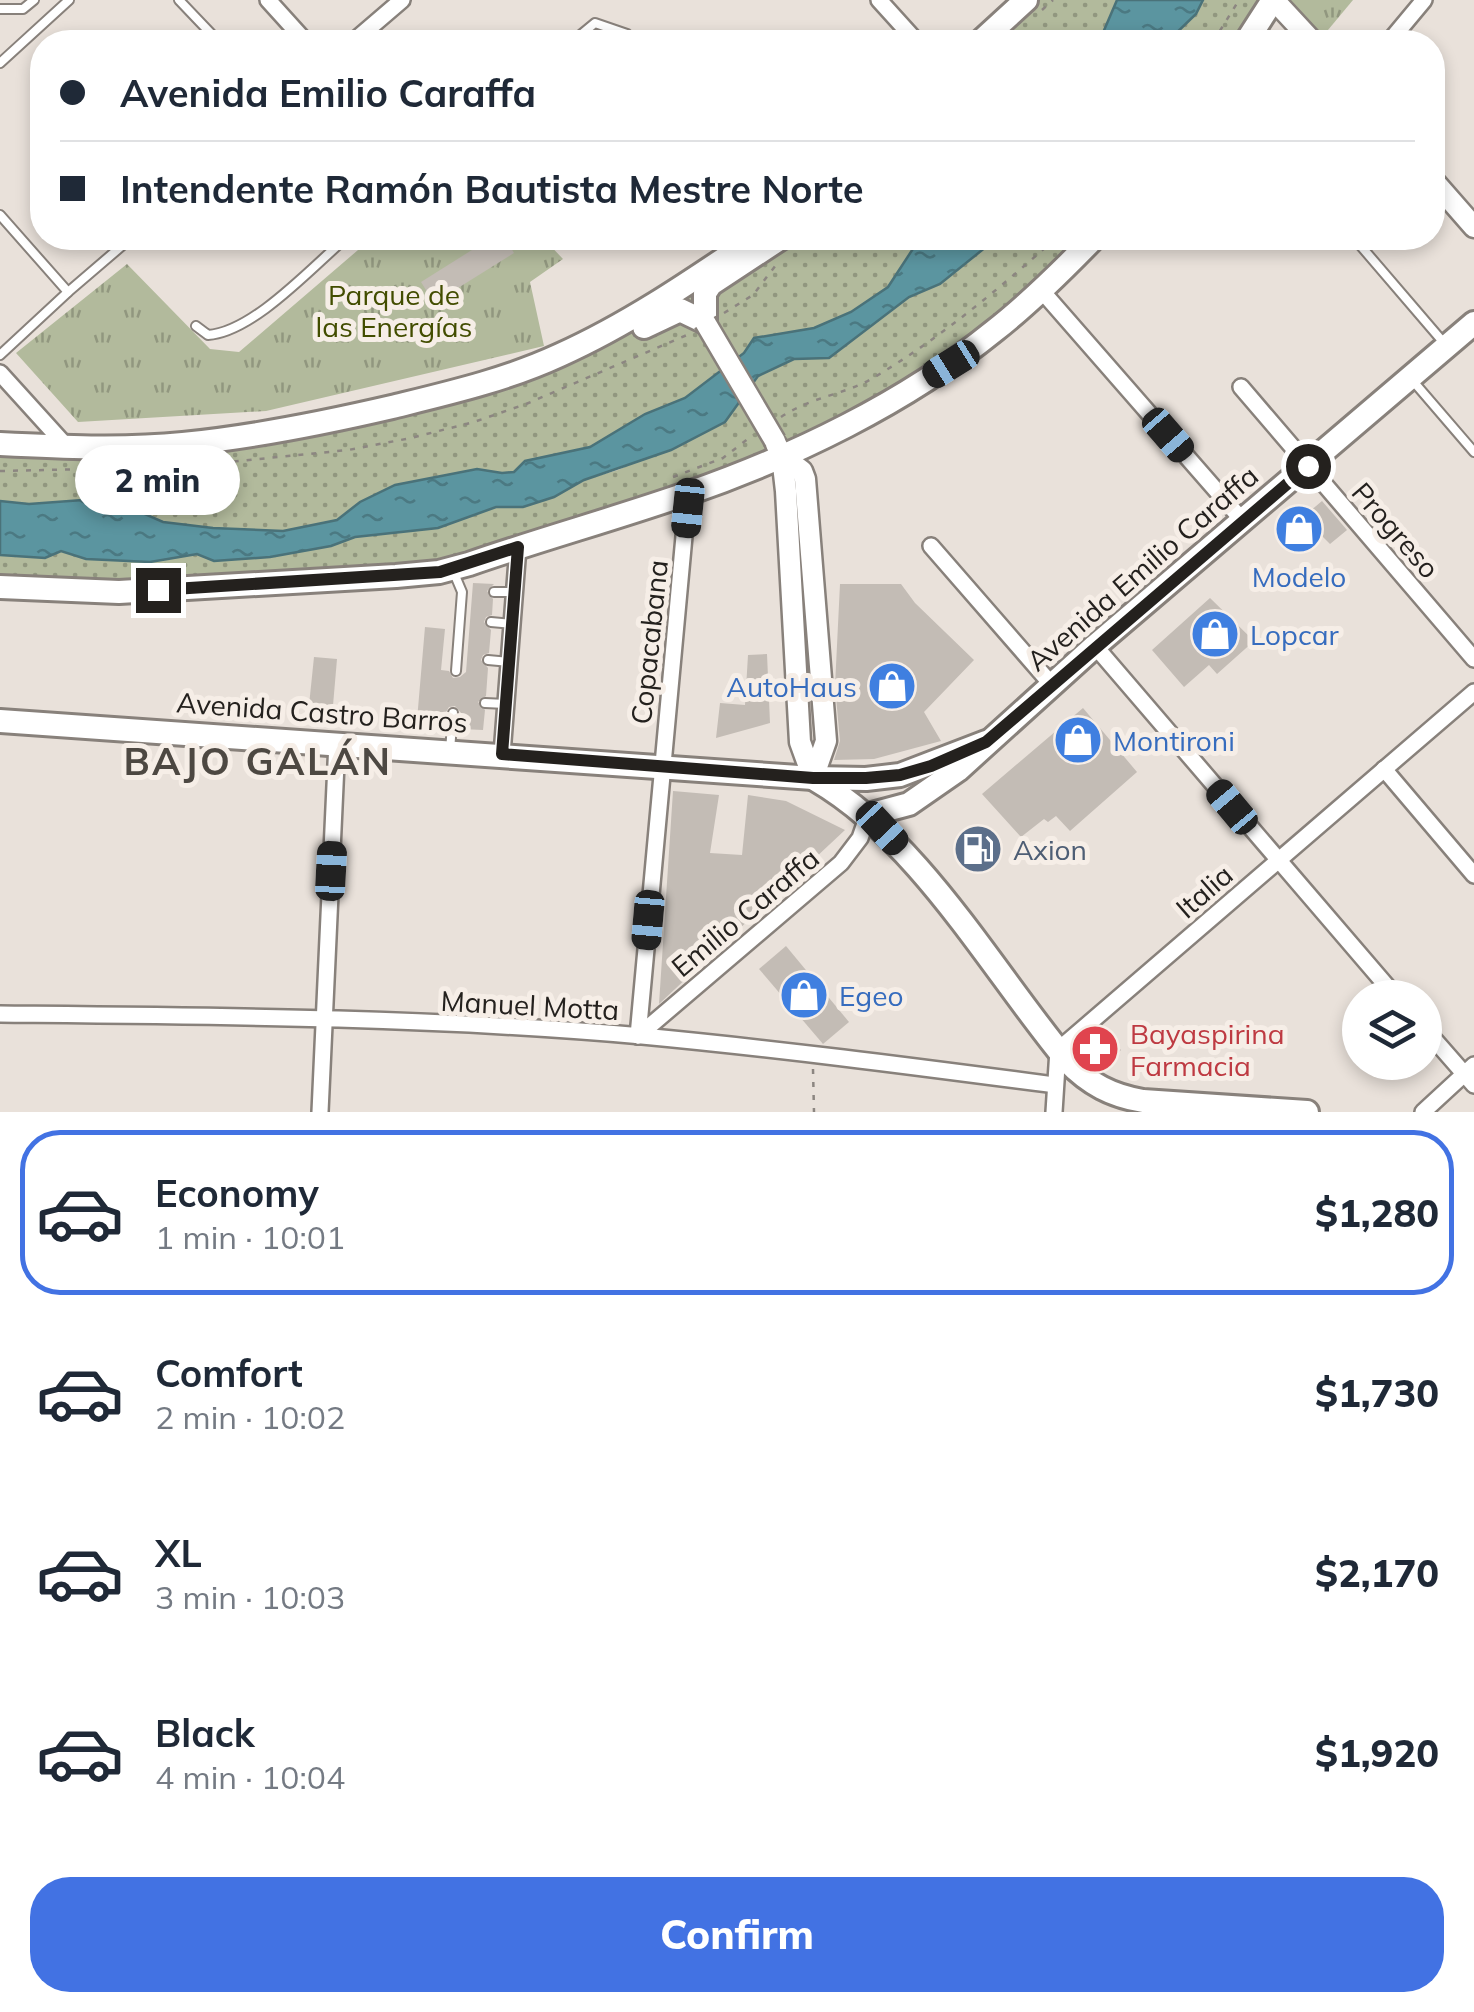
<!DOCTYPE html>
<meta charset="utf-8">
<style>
body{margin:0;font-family:Mulish,sans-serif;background:#f6f6f7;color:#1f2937;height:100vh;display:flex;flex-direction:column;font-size:38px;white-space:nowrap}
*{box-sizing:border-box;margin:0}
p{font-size:32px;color:#747a83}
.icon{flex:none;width:55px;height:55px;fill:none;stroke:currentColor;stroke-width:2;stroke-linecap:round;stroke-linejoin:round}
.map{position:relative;height:1112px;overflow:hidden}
.details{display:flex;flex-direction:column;background:#fff;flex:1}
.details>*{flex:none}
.top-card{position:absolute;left:30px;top:30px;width:1415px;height:220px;border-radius:40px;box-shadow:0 5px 15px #0003;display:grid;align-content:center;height:220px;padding:0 30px;background:#fff}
.buttons{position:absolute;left:1342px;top:980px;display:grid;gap:20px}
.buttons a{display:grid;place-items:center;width:100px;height:100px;border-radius:50%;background:#fff;box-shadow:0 5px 15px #0003;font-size:50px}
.end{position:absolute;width:45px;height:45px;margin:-22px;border:12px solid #24211e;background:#fff;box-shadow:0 0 0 5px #fff}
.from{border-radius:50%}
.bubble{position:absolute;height:70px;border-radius:35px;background:#fff;box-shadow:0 5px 15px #0003;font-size:32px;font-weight:800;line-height:70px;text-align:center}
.car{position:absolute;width:30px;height:60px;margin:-30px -15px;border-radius:12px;box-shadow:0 0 8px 2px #0007;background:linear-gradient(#222 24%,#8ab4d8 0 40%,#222 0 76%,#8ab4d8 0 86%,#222 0)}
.top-card b{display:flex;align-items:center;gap:35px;height:95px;font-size:38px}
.top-card b+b{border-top:2px solid #e0e1e3}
.top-card i{width:25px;height:25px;background:#1f2937}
ul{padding:18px 0 0;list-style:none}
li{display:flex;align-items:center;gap:30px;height:165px;margin:0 20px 15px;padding:0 10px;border:5px solid transparent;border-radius:40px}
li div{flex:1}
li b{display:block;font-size:38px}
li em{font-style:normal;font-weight:800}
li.current{border-color:#4272e3}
li>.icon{width:90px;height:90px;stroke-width:1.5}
.cta{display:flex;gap:20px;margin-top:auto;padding:20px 30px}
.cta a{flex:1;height:115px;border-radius:40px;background:#4272e3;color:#fff;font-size:40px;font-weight:800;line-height:115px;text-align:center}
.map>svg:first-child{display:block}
.grass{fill:url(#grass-dots)}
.park{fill:url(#park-tufts)}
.water{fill:url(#water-ripples);stroke:#4a7279;stroke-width:2.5}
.building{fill:#c3bcb5}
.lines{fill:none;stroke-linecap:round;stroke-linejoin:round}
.lane-casing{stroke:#88817b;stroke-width:12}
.street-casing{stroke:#88817b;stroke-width:20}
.secondary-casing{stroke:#88817b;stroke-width:25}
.primary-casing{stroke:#88817b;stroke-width:28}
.path{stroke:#8c8681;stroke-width:2.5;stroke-dasharray:5 8;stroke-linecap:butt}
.lane{stroke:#fff;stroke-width:8}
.street{stroke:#fff;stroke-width:15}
.secondary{stroke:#fff;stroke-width:20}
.primary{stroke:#fff;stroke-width:22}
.secondary-bridge-casing{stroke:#88817b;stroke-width:25;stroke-linecap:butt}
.secondary-bridge{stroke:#fff;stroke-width:20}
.route{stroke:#24211e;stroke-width:12}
.labels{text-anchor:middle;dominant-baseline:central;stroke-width:10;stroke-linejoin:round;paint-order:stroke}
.park-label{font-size:28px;fill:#424d00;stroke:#f6eee7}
.street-label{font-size:28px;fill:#24211e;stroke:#f6eee7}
.shop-label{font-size:28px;fill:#366cbe;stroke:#f6eee7;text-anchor:start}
.service-label{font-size:28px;fill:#4e5e75;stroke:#f6eee7;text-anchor:start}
.health-label{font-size:28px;fill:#be3a42;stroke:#f6eee7;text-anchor:start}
.district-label{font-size:38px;font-weight:bold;letter-spacing:2.5px;fill:#4d4842;stroke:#f6eee7}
</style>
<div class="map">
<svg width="1474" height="1112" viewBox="0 0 1474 1112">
<defs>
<pattern id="grass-dots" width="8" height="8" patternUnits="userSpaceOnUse" patternTransform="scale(2.5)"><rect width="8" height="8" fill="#b2ba9c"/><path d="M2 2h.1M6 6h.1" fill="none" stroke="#91977f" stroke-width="1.8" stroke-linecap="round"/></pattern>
<pattern id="park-tufts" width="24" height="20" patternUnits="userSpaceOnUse" patternTransform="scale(2.5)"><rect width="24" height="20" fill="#b2ba9c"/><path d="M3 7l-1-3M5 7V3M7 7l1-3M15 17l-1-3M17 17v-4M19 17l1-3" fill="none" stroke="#91977f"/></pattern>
<pattern id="water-ripples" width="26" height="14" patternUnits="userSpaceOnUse" patternTransform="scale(2.5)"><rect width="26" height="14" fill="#5b95a0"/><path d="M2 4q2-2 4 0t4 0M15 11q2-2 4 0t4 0" fill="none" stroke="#4b7982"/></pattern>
</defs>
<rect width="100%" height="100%" fill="#e9e1da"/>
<g class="grass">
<path d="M1026,0H1117L1099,42H980Z"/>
<path d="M1203,0H1273L1246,42H1167L1196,14Z"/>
<path d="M755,238H920L888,287L851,312L814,328L754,338L744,353L686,398L645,414L590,447L525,461L515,471L502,474L477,469L395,485L360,502L337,520L283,531L213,528L163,522L122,504L83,500L29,504L0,501V444L178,445L501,378Z"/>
<path d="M997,238H1094L992,333L782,456L469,564L0,587V555L45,558L61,551L86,559L150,562L197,554L214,561L270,557L331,546L355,537L438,528L496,507H523L554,497L584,480L618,470L725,422L758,376L794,359L829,358L909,297L940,283Z"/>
</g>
<g class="park">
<path d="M1285,0H1353L1323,36Z"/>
<path d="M372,238H543L563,259L530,282L544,346L266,411L78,422L16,353L127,264L210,349L239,352Z"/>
</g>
<g class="water">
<path d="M1117,0H1203L1196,14L1167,42H1099Z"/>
<path d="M920,238H945L942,244L951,238H997L940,284L909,297L829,358L794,359L758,376L725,422L671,450L584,480L554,497L523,507H496L438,528L355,537L331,546L270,557L214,561L197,554L150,562L86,559L61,551L45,558L0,555V501L29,504L83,500L122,504L163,522L213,528L283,531L337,520L360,502L395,485L477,469L502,473L514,472L525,461L590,447L645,414L685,398L744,353L754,338L814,328L851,312L888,287Z"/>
</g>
<g class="building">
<path d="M491,238H505L514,253L434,303L421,282Z"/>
<path d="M1322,501L1347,530L1330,544L1322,536L1304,552L1294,541L1285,549L1277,539Z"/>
<path d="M473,583L494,584L487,591L493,599L492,615L486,617L484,622L491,630L489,653L483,655L481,660L488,668L486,696L478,702L485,710L483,730L461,729L462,714L455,706L449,707L446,712H438L437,722L417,720L425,627L445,629L441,670L449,671L453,678L460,677L466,672Z"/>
<path d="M840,584H901L915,603L974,660L924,712L941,741L874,759L834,760L840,741L835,686Z"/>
<path d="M1210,598L1254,641L1217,674L1209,665L1184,687L1152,650Z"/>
<path d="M767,654L770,723L716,738L720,703L745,705L748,655Z"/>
<path d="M314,657L337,659L332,717L308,715Z"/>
<path d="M1083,708L1137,772L1070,831L1056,816L1048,822L1044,819L1021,837L982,794Z"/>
<path d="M673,791L719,795L710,853L742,855L748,795L786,801L845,830L659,1004Z"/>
<path d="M786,946L849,1022L823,1044L759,969Z"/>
<path d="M1102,1032L1121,1050L1106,1066L1087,1048Z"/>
</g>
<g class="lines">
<g class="lane-casing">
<g id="lane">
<path d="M179,0L219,42"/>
<path d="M0,9H23L34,0"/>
<path d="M572,42L595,23L627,34L635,42"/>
<path d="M0,63L69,0"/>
<path d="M0,215L68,292L0,355"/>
<path d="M1354,238L1444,343"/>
<path d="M68,292L131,238"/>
<path d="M196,326L208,335C253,332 311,268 346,238"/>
<path d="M1413,381L1474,452"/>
<path d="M454,573L462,592L456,671"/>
<path d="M494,592H516"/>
<path d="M491,622L513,624"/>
<path d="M488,660L510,662"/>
<path d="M485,703L506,704"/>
<path d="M450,750L453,713"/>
</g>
</g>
<g class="street-casing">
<g id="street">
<path d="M268,0L306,42"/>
<path d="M879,0L917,42"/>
<path d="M353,42L402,0"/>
<path d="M1389,42L1424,0"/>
<path d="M1042,291L1243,521"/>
<path d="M0,373L67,447"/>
<path d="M1241,387L1474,659"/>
<path d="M931,546L1052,685"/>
<path d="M1095,646L1397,998"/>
<path d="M502,754L518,547"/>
<path d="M1384,769L1474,875"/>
<path d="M0,1014C214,1016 429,1017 642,1036C780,1049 917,1067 1055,1085"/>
<path d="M1425,1029L1474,1085"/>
<path d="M638,1036L688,493"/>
<path d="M638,1036L841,863L860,838L868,815"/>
<path d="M320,1112L337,742"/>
<path d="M1054,1112L1058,1050L1474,692"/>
<path d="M1423,1112L1474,1065"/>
</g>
</g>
<g class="secondary-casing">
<g id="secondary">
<path d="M1274,0L1313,42"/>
<path d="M1432,179L1474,227"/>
<path d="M776,444L782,456L786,491L800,742L813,778"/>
<path d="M782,456L802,471L805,479L826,741L813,778"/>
</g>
</g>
<g class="primary-casing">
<g id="primary">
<path d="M980,42L1026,0"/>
<path d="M1246,42L1273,0"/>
<path d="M705,322V293L711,284L781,238"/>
<path d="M644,327L680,310L705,322"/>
<path d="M0,444C60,447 122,450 183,444C254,437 323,423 392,407C449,393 506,380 560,355C629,324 693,280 755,238"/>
<path d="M0,587L119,592L396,576L439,572L469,564C541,539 614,519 686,494C793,457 905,403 994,331C1030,303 1062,271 1094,238"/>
<path d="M0,721L813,778L866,779L900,775L986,742"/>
<path d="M816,780C919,840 991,969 1067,1061C1089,1084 1112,1096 1143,1101L1307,1112"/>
<path d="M868,815L909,804L958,770L1095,646L1474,323"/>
</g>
</g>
<g class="path">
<path d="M1042,10L1053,0"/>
<path d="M1213,42L1239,0"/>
<path d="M798,248L811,238"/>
<path d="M724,313L753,295L776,265"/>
<path d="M781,417C813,396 844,395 873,378C939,339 999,289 1056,238"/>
<path d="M0,471L179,467L348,450L411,438L474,422L526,404L687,335"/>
<path d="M673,477L723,458L753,435"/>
<path d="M813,1069L814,1112"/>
</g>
<use href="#lane" class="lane"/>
<use href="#street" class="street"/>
<use href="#secondary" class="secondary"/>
<use href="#primary" class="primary"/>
<g class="secondary-bridge-casing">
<path id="secondary-bridge" d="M705,322L775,441"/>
</g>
<use href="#secondary-bridge" class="secondary-bridge"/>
</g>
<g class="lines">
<path class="route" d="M158,590L440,572L518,547L502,754L813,778H866L900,775L931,766L986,742L1308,466"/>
</g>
<defs>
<g id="shop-disc" transform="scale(2.5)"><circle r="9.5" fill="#3f7fe0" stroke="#f6eee7"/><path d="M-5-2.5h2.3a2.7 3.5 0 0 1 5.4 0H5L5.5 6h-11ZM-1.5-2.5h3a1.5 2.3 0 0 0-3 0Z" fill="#fff"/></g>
<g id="fuel-disc" transform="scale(2.5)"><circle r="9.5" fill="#5c6f8a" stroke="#f6eee7"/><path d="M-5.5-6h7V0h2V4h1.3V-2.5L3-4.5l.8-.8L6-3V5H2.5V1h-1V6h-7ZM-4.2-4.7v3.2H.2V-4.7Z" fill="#fff"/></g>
<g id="pharmacy-disc" transform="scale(2.5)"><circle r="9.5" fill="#e0444e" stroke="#f6eee7"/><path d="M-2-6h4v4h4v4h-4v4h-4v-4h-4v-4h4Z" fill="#fff"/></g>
</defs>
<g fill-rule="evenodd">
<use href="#shop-disc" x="1299" y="529"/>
<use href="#shop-disc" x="1215" y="634"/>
<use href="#shop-disc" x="892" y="686"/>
<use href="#shop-disc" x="1078" y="740"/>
<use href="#fuel-disc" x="978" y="849"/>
<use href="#shop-disc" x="804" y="995"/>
<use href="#pharmacy-disc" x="1095" y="1049"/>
</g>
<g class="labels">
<g class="park-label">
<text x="394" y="294">Parque de<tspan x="394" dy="32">las Energías</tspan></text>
</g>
<g class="street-label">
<text transform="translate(1396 530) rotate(49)">Progreso</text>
<text transform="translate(1142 568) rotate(-41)">Avenida Emilio Caraffa</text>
<text transform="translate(649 642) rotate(-84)">Copacabana</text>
<text transform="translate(322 712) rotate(4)">Avenida Castro Barros</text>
<text transform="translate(1204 891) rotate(-41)">Italia</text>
<text transform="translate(745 912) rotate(-40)">Emilio Caraffa</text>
<text transform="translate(530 1005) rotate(3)">Manuel Motta</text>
</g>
<g class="shop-label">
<text x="1299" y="576" text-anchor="middle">Modelo</text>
<text x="1250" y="634">Lopcar</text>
<text x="857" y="686" text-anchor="end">AutoHaus</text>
<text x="1113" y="740">Montironi</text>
<text x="839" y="995">Egeo</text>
</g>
<g class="service-label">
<text x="1013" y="849">Axion</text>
</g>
<g class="health-label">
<text x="1130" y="1033">Bayaspirina<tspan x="1130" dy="32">Farmacia</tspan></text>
</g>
<g class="district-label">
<text x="258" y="761">BAJO GALÁN</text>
</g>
</g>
</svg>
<div class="buttons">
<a><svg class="icon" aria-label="layers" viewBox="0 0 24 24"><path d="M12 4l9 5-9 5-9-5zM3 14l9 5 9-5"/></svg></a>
</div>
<i class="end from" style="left:1308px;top:466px"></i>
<i class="end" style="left:158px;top:590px"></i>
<div class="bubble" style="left:75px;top:445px;width:165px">2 min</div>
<i class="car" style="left:951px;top:364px;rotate:238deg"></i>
<i class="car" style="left:1168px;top:435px;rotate:139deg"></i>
<i class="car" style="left:688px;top:508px;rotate:186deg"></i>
<i class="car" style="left:1232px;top:807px;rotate:320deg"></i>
<i class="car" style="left:882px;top:828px;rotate:137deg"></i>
<i class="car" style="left:331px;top:871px;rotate:3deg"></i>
<i class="car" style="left:648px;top:920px;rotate:185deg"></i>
<div class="top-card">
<b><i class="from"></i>Avenida Emilio Caraffa</b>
<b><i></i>Intendente Ramón Bautista Mestre Norte</b>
</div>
</div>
<section class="details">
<ul>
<li class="current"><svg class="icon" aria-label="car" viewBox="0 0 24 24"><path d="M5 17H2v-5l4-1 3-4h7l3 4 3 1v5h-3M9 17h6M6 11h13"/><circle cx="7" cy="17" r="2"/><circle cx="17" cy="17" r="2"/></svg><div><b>Economy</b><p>1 min · 10:01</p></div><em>$1,280</em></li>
<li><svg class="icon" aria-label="car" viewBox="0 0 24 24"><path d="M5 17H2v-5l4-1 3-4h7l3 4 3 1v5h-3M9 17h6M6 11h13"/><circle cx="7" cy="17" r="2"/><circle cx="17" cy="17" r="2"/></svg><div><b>Comfort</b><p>2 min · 10:02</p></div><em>$1,730</em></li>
<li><svg class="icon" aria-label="car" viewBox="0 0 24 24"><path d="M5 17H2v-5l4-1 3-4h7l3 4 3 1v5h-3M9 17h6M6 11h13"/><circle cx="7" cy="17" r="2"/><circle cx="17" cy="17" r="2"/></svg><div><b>XL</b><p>3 min · 10:03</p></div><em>$2,170</em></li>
<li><svg class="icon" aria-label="car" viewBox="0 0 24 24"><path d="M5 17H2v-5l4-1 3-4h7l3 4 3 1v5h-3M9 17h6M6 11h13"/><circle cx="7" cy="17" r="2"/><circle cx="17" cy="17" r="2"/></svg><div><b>Black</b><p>4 min · 10:04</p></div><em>$1,920</em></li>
</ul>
<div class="cta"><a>Confirm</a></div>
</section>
